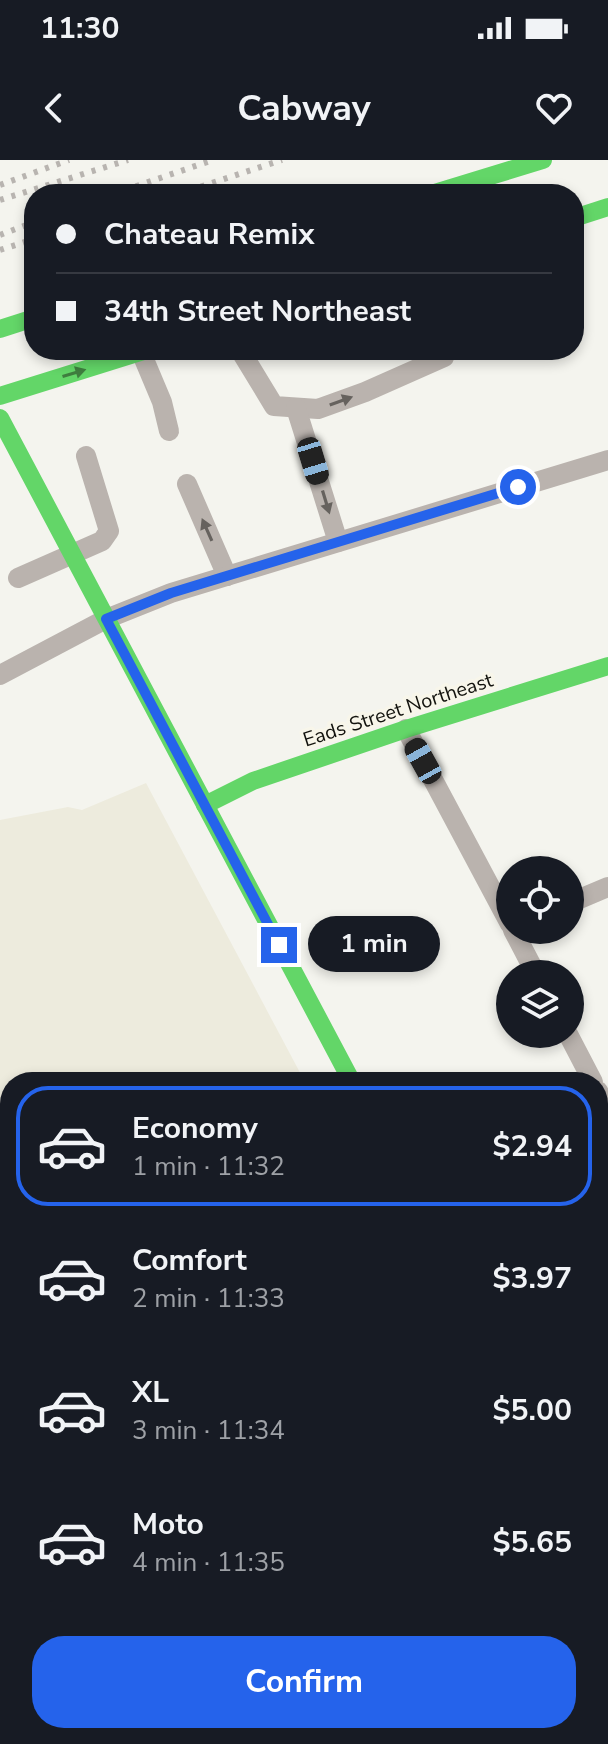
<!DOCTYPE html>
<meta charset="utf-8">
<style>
body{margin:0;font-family:"Nunito Sans",sans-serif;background:#20242c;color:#f1f3f6;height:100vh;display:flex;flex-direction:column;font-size:30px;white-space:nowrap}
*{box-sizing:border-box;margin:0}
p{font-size:26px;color:#9ea1a6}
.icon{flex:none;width:44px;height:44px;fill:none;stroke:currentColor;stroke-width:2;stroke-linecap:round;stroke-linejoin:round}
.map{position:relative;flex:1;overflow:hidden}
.drawer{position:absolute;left:0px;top:912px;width:608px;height:672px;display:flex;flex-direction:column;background:#171b24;border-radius:32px 32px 0 0;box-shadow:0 4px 12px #0003}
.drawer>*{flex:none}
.guide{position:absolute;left:24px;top:24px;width:560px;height:176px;border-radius:32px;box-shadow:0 4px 12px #0003;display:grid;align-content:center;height:176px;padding:0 32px;background:#171b24}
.controls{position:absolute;left:496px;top:696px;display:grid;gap:16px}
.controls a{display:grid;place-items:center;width:88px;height:88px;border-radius:50%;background:#171b24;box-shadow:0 4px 12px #0003;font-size:40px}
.end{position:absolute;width:36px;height:36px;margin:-18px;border:10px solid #2563eb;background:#fff;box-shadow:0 0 0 4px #fff}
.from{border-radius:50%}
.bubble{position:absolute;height:56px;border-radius:28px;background:#171b24;box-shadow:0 4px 12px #0003;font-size:26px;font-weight:700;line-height:56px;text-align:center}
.car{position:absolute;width:24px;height:48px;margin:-24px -12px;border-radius:10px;box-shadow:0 0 6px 2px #0007;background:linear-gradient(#222 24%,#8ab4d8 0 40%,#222 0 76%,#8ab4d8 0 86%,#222 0)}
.guide b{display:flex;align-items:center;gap:28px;height:76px;font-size:30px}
.guide b+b{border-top:2px solid #363941}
.guide i{width:20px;height:20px;background:#f1f3f6}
ul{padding:14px 0 0;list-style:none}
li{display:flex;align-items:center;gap:24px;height:120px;margin:0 16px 12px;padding:0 16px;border:4px solid transparent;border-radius:32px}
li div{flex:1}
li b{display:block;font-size:30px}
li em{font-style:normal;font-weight:700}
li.on{border-color:#2563eb}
li>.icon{width:72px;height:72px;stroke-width:1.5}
.action{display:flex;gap:16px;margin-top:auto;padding:16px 32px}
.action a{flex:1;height:92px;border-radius:32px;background:#2563eb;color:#fff;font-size:32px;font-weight:700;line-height:92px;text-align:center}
.status{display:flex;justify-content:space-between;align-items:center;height:56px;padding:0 40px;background:#171b24;direction:ltr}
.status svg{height:22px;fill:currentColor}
header{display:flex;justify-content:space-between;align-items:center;height:104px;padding:0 32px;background:#171b24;font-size:36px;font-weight:700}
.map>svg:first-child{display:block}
.built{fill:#edebdd}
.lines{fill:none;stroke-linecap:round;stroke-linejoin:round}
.lane{stroke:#bab3ae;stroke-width:20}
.street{stroke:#bab3ae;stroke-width:38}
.fast{stroke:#63d668;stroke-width:18}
.rail{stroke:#b8b4b0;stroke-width:6;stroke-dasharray:4 8;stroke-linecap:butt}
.oneway{fill:#3f7e3f}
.oneway2{fill:#66625e}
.route{stroke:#2563eb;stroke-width:10}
.labels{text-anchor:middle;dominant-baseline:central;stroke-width:7;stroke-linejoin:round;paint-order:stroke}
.street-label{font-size:20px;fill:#12120d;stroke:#f8f6ea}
</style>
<div class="status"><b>11:30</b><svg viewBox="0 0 49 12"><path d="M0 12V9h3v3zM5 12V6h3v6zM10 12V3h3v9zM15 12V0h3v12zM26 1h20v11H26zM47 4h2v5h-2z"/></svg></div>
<header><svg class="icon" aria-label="back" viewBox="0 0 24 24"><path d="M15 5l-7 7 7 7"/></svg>Cabway<svg class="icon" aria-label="heart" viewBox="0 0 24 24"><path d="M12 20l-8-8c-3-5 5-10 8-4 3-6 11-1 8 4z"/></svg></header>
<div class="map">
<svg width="608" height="1584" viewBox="0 0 608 1584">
<rect width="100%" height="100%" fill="#f4f4ee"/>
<path class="built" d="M146,623L305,922H10V1248L0,1254V660L68,647L82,650Z"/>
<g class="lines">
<g class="lane">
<path d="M240,190L274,246L318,249L365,232L444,197V190"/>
<path d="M141,192L162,242L169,271"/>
<path d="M296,248L338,382"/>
<path d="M187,324L227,416"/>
<path d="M18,418L102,381L109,371L86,296"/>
<path d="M0,515L106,459L171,433L608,300"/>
<path d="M406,569L510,764"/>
<path d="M570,743L608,727"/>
<path d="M513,770L536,814"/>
<path d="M568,874L593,922"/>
<path d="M598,931L608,950"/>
<path d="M0,1488L10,1483"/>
<path d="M492,1574L497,1584"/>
</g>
<g class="street">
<path d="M598,987L608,982"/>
<path d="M0,1303L10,1298"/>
<path d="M598,1387L608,1405"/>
<path d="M198,1584L217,1574"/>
</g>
<g class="fast">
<path d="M431,34L543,0"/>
<path d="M574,58L608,47"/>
<path d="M0,169L34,158"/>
<path d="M0,236L147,190"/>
<path d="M0,258L352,922"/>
<path d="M205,645L253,621L406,569L608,506"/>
</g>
<g class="rail">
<path d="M0,25L69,0"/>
<path d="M113,34L213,0"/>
<path d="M178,34L282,0"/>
<path d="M0,40L128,0"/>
<path d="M0,75L34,62"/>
<path d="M0,90L34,79"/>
</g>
</g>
<defs><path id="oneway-solid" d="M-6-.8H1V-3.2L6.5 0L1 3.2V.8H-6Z" transform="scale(2)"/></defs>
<use class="oneway" href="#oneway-solid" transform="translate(74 213) rotate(-17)"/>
<g class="oneway2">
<use href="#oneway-solid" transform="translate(341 241) rotate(-20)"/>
<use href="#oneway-solid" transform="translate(326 342) rotate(73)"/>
<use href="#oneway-solid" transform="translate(207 370) rotate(-114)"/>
</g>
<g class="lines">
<path class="route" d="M279,785L106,459L171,433L518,327"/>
</g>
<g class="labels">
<g class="street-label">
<text transform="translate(398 550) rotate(-18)">Eads Street Northeast</text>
</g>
</g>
</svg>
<div class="controls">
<a><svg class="icon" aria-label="locate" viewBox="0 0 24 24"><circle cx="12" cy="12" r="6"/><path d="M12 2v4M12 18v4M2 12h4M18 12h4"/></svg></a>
<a><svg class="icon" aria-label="layers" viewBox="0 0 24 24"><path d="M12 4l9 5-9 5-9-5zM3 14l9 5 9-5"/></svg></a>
</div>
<i class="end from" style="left:518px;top:327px"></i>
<i class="end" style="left:279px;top:785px"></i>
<div class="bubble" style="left:308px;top:756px;width:132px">1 min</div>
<i class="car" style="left:313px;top:301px;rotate:163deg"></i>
<i class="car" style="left:423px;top:601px;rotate:331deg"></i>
<div class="guide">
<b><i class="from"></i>Chateau Remix</b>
<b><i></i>34th Street Northeast</b>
</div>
<section class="drawer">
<ul>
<li class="on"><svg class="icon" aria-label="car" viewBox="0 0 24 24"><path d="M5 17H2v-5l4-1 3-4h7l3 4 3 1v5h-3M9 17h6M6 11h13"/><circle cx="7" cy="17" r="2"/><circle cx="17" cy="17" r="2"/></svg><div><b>Economy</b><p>1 min · 11:32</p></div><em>$2.94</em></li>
<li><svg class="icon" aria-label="car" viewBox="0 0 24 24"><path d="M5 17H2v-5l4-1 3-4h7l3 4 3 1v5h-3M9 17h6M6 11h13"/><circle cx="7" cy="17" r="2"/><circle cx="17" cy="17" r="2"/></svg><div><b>Comfort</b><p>2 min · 11:33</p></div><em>$3.97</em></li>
<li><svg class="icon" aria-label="car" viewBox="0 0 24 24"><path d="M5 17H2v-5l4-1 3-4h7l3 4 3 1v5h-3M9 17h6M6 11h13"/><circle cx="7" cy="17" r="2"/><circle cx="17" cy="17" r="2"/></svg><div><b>XL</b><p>3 min · 11:34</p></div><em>$5.00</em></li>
<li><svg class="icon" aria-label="car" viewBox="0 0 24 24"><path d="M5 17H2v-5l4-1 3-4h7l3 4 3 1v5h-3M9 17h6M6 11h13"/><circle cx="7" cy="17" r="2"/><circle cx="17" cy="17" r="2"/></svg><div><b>Moto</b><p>4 min · 11:35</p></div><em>$5.65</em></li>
</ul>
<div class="action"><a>Confirm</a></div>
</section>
</div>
